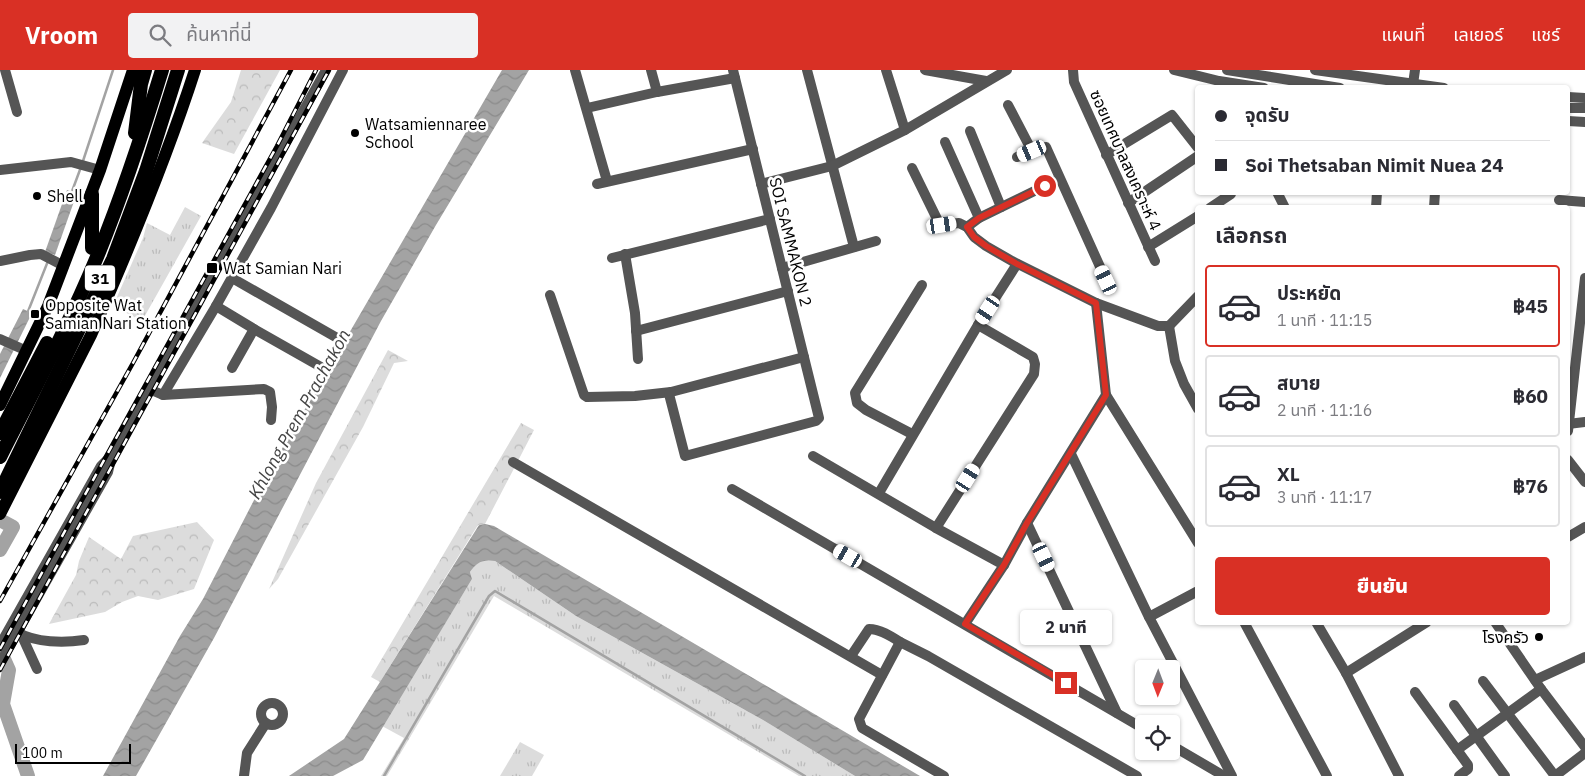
<!DOCTYPE html>
<html lang="th">
<meta charset="utf-8">
<style>
body{margin:0;font-family:"IBM Plex Sans","Noto Sans Thai",sans-serif;background:#f2f2f3;color:#2b2b33;height:100vh;display:flex;flex-direction:column;font-size:19px;white-space:nowrap}
*{box-sizing:border-box;margin:0}
p{font-size:16px;color:#7c7c81}
.icon{flex:none;width:28px;height:28px;fill:none;stroke:currentColor;stroke-width:2;stroke-linecap:round;stroke-linejoin:round}
.map{position:relative;flex:1;overflow:hidden}
.side{position:absolute;left:1195px;top:135px;width:375px;height:420px;display:flex;flex-direction:column;background:#fff;border-radius:5px;box-shadow:0 1px 4px #0004}
.side>*{flex:none}
.top-card{position:absolute;left:1195px;top:15px;width:375px;height:110px;border-radius:5px;box-shadow:0 1px 4px #0004;display:grid;align-content:center;height:110px;padding:0 20px;background:#fff}
.needle{width:32px;rotate:181deg}
.tools{position:absolute;left:1135px;top:590px;display:grid;gap:10px}
.tools a{display:grid;place-items:center;width:45px;height:45px;border-radius:5px;background:#fff;box-shadow:0 1px 4px #0004;font-size:25px}
.scale{position:absolute;left:15px;bottom:12px;width:116px;box-sizing:border-box;padding-left:5px;border:2px solid #000;border-top:0;font-size:14px;line-height:18px;white-space:nowrap;color:#000;-webkit-text-stroke:4px #fff;paint-order:stroke}
.end{position:absolute;width:22px;height:22px;margin:-11px;border:6px solid #d93025;background:#fff;box-shadow:0 0 0 2px #fff}
.from{border-radius:50%}
.bubble{position:absolute;height:35px;border-radius:5px;background:#fff;box-shadow:0 1px 4px #0004;font-size:16px;font-weight:800;line-height:35px;text-align:center}
.car{position:absolute;width:15px;height:30px;margin:-15px -8px;border-radius:6px;box-shadow:0 0 4px 1px #0007;background:linear-gradient(#fff 24%,#345 0 40%,#fff 0 76%,#345 0 86%,#fff 0)}
.top-card b{display:flex;align-items:center;gap:18px;height:48px;font-size:19px}
.top-card b+b{border-top:1px solid #e1e1e2}
.top-card i{width:12px;height:12px;background:#2b2b33}
ul{padding:0;list-style:none}
li{display:flex;align-items:center;gap:15px;height:82px;margin:0 10px 8px;padding:0 10px;border:2px solid #e1e1e2;border-radius:5px}
li div{flex:1}
li b{display:block;font-size:19px}
li em{font-style:normal;font-weight:800}
li.current{border-color:#d93025}
li>.icon{width:45px;height:45px;stroke-width:1.5}
h2{padding:0 20px;font-size:22px;line-height:60px}
.primary-button{display:flex;gap:10px;margin-top:auto;padding:10px 20px}
.primary-button a{flex:1;height:58px;border-radius:5px;background:#d93025;color:#fff;font-size:20px;font-weight:800;line-height:58px;text-align:center}
header{display:flex;align-items:center;gap:30px;box-sizing:border-box;height:70px;padding:0 25px;background:#d93025;color:#fff}
header strong{font-size:24px}
nav{display:flex;gap:28px;margin-inline-start:auto;font-size:18px}
.search{width:350px;height:45px;background:#f2f2f3;display:flex;align-items:center;gap:12px;box-sizing:border-box;padding:0 18px;border-radius:5px;color:#7c7c81;font-size:19px}
.map>svg:first-child{display:block}
.grass{fill:url(#grass-tufts)}
.forest{fill:url(#forest-crowns)}
.water{fill:url(#water-waves)}
.lines{fill:none;stroke-linecap:round;stroke-linejoin:round}
.stream{stroke:#a3a3a3;stroke-width:2.5}
.river{stroke:#a3a3a3;stroke-width:14}
.minor{stroke:#555;stroke-width:10}
.major{stroke:#000;stroke-width:12}
.highway{stroke:#000;stroke-width:14}
.rail-casing{stroke:#000;stroke-width:4.5}
.rail{stroke:#fff;stroke-width:2.5;stroke-dasharray:8;stroke-linecap:butt}
.route{stroke:#d93025;stroke-width:6}
.poi-dot{fill:#000;stroke:#fff;stroke-width:2}
.labels{text-anchor:middle;dominant-baseline:central;stroke-width:5;stroke-linejoin:round;paint-order:stroke}
.shield{fill:#fff;stroke:#4c4c4c;stroke-width:1}
.shield-label{font-size:15px;font-weight:bold;fill:#000}
.poi-label{font-size:16px;fill:#000;stroke:#fff;text-anchor:start}
.street-label{font-size:16px;fill:#000;stroke:#fff}
.water-label{font-size:18px;font-style:italic;fill:#444;stroke:#fff}
</style>
<header>
<strong>Vroom</strong>
<div class="search"><svg class="icon" aria-label="search" viewBox="0 0 24 24"><circle cx="10" cy="10" r="6"/><path d="M15 15l6 6"/></svg>ค้นหาที่นี่</div>
<nav><a>แผนที่</a><a>เลเยอร์</a><a>แชร์</a></nav>
</header>
<div class="map">
<svg width="1585" height="706" viewBox="0 0 1585 706">
<defs>
<pattern id="grass-tufts" width="24" height="20" patternUnits="userSpaceOnUse" patternTransform="scale(1.25)"><rect width="24" height="20" fill="#dcdcdc"/><path d="M3 7l-1-3M5 7V3M7 7l1-3M15 17l-1-3M17 17v-4M19 17l1-3" fill="none" stroke="#bbb"/></pattern>
<pattern id="forest-crowns" width="20" height="18" patternUnits="userSpaceOnUse" patternTransform="scale(1.25)"><rect width="20" height="18" fill="#dcdcdc"/><path d="M2 6a3 3 0 1 1 6 0M12 15a3 3 0 1 1 6 0" fill="none" stroke="#bbb"/></pattern>
<pattern id="water-waves" width="16" height="10" patternUnits="userSpaceOnUse" patternTransform="scale(1.25)"><rect width="16" height="10" fill="#a3a3a3"/><path d="M0 5q4-4 8 0t8 0" fill="none" stroke="#8b8b8b"/></pattern>
</defs>
<rect width="100%" height="100%" fill="#fff"/>
<g class="grass">
<path d="M185,137L201,146L142,251L113,236L143,168L147,153L170,165Z"/>
<path d="M486,490L495,491L576,546L763,650L855,706H799L494,526L387,706H381L404,668L382,656L472,509L470,502L476,494Z"/>
<path d="M520,672L544,685L532,706H500Z"/>
</g>
<g class="forest">
<path d="M241,0H280L234,84L202,73L231,32Z"/>
<path d="M388,280L408,291L394,293L363,357L278,509L269,519L316,413Z"/>
<path d="M521,353L534,360L485,454L478,455L380,612L371,607Z"/>
<path d="M197,452L214,470L194,519L158,530L138,526L122,532L105,542L49,554L76,505L79,491L89,467L121,489L133,466Z"/>
</g>
<g class="water">
<path d="M502,0H529L436,155L381,251L214,568L136,706H103L180,566L203,529L269,401Z"/>
<path d="M67,120L77,123L55,185L45,182Z"/>
<path d="M23,239L32,243L0,308V284Z"/>
<path d="M485,454L494,456L920,706H855L763,650L576,546L495,491C483,489 477,492 470,502L472,509L363,690L333,706H289L344,669L479,455Z"/>
</g>
<g class="lines">
<g class="stream">
<path d="M83,91L113,0"/>
<path d="M71,124L81,97"/>
<path d="M27,244L48,191"/>
<path d="M384,706L489,526L495,521L805,706"/>
</g>
<g class="river">
<path d="M0,450L13,457L0,480"/>
<path d="M0,580L9,600L3,634L28,706"/>
</g>
<g class="minor">
<path d="M5,0L17,42"/>
<path d="M575,0L607,111"/>
<path d="M651,0L657,22"/>
<path d="M807,0L854,177"/>
<path d="M886,0L905,60"/>
<path d="M925,0L986,11"/>
<path d="M1073,0L1074,12L1155,191"/>
<path d="M1174,0L1219,11L1264,18"/>
<path d="M1227,0L1340,18"/>
<path d="M1315,0L1444,18"/>
<path d="M1413,14L1415,0"/>
<path d="M1568,27L1585,28"/>
<path d="M1008,35L1032,81"/>
<path d="M587,38L657,22L735,8"/>
<path d="M1568,38H1585"/>
<path d="M1568,51L1585,52"/>
<path d="M970,61L1001,137"/>
<path d="M945,72L979,148"/>
<path d="M1106,85L1172,45L1198,78"/>
<path d="M1017,87L1046,77L1106,210"/>
<path d="M912,98L939,153L942,155L959,153L967,157L974,167L986,176L1012,191L1096,233L1158,256H1169L1198,226"/>
<path d="M0,100L71,92L100,100"/>
<path d="M597,114L753,79"/>
<path d="M761,114L832,96L905,60L1007,0"/>
<path d="M1277,122L1285,138"/>
<path d="M1559,130L1585,132"/>
<path d="M1128,133L1198,86"/>
<path d="M1210,138L1231,124"/>
<path d="M1376,138L1377,122"/>
<path d="M1434,138L1435,122"/>
<path d="M967,157L979,148L1059,109"/>
<path d="M1148,177L1198,146"/>
<path d="M625,184L635,243L638,289"/>
<path d="M612,188L770,149"/>
<path d="M0,191L30,185L41,184L64,196"/>
<path d="M782,198L876,171"/>
<path d="M232,208L339,269"/>
<path d="M550,225L584,325L587,327L635,326L671,322L804,287"/>
<path d="M216,236L271,138L343,0"/>
<path d="M1169,256L1175,291L1184,314L1198,339"/>
<path d="M254,259L321,297"/>
<path d="M636,261L788,221"/>
<path d="M0,269L27,281"/>
<path d="M149,319L163,325L264,319L270,322L272,337L271,350"/>
<path d="M671,322L669,324L685,386L816,351L819,348L733,0"/>
<path d="M163,325L216,236L254,259L232,298"/>
<path d="M1106,325L1198,473"/>
<path d="M1568,354L1585,352"/>
<path d="M1568,361L1585,208"/>
<path d="M912,364L866,340L857,333L855,323L922,215"/>
<path d="M1071,384L1149,547L1232,706"/>
<path d="M813,386L936,458L1004,495"/>
<path d="M1568,390L1585,412"/>
<path d="M513,392L882,605"/>
<path d="M732,419L1144,659"/>
<path d="M879,423L978,255L1017,194"/>
<path d="M1027,453L1117,643"/>
<path d="M936,458L1034,304L1035,294L1033,287L978,255"/>
<path d="M1568,467L1585,457"/>
<path d="M1149,547L1198,521"/>
<path d="M1244,552L1327,706"/>
<path d="M1316,552L1346,603L1399,706"/>
<path d="M1495,552L1541,619L1585,677"/>
<path d="M965,554L1004,495L1027,453L1106,325L1096,233"/>
<path d="M17,562C36,573 64,573 84,570"/>
<path d="M21,564L37,599"/>
<path d="M0,575L101,396L112,385"/>
<path d="M851,586L869,559C880,559 891,566 900,572"/>
<path d="M0,593L108,402L112,385L326,0"/>
<path d="M1346,603L1427,552"/>
<path d="M1535,610L1585,587"/>
<path d="M1483,611L1555,706L1585,683"/>
<path d="M1415,622L1468,695V699L1459,706"/>
<circle cx="272" cy="644" r="11"/>
<path d="M1454,635L1505,706"/>
<path d="M1171,675L1224,706"/>
<path d="M1457,680L1541,619"/>
<path d="M244,706L247,683L266,653"/>
<path d="M944,706L862,658L859,649L900,572L928,586L1137,706"/>
</g>
<g class="major">
<path d="M0,335L48,236L100,100L133,0"/>
<path d="M0,444L91,265C129,179 166,90 195,0"/>
</g>
<g class="highway">
<path d="M135,63L141,14L145,0"/>
<path d="M92,178V124"/>
<path d="M0,363L47,273"/>
<path d="M0,387C34,320 70,253 99,182C123,123 143,62 162,0"/>
<path d="M0,422L113,189L146,101L178,0"/>
</g>
<g class="rail-casing">
<g id="rail">
<path d="M0,531L133,293L291,0"/>
<path d="M0,579L277,76L316,0"/>
<path d="M0,600L329,0"/>
</g>
</g>
<use href="#rail" class="rail"/>
</g>
<g class="lines">
<path class="route" d="M1045,116L979,148L967,157L974,167L986,176L1017,194L1096,233L1106,325L1027,453L1004,495L965,554L1066,613"/>
</g>
<g class="poi-dot">
<circle cx="355" cy="63" r="5"/>
<circle cx="37" cy="126" r="5"/>
<rect x="206" y="192" width="12" height="12" rx="2.5"/>
<rect x="30" y="239" width="10" height="10" rx="2.5"/>
<circle cx="1539" cy="567" r="5"/>
</g>
<g class="labels">
<rect class="shield" x="85" y="195.5" width="30" height="25" rx="4"/>
<g class="shield-label">
<text x="100" y="208">31</text>
</g>
<g class="poi-label">
<text x="365" y="54">Watsamiennaree<tspan x="365" dy="18">School</tspan></text>
<text x="47" y="126">Shell</text>
<text x="223" y="198">Wat Samian Nari</text>
<text x="45" y="235">Opposite Wat<tspan x="45" dy="18">Samian Nari Station</tspan></text>
<text x="1529" y="567" text-anchor="end">โรงครัว</text>
</g>
<g class="street-label">
<text transform="translate(1126 90) rotate(66)">ซอยเทศบาลสงเคราะห์ 4</text>
<text transform="translate(791 172) rotate(76)">SOI SAMMAKON 2</text>
</g>
<g class="water-label">
<text transform="translate(299 344) rotate(-61)">Khlong Prem Prachakon</text>
</g>
</g>
</svg>
<div class="tools">
<a><svg class="needle" viewBox="-14 -14 28 28"><path d="M0-13l5 13h-10z" fill="#e53935"/><path d="M0 13l5-13h-10z" fill="#7c7c81"/></svg></a>
<a><svg class="icon" aria-label="locate" viewBox="0 0 24 24"><circle cx="12" cy="12" r="6"/><path d="M12 2v4M12 18v4M2 12h4M18 12h4"/></svg></a>
</div>
<div class="scale">100 m</div>
<i class="end from" style="left:1045px;top:116px"></i>
<i class="end" style="left:1066px;top:613px"></i>
<div class="bubble" style="left:1020px;top:540px;width:92px">2 นาที</div>
<i class="car" style="left:1032px;top:81px;rotate:247deg"></i>
<i class="car" style="left:942px;top:155px;rotate:81deg"></i>
<i class="car" style="left:1106px;top:210px;rotate:335deg"></i>
<i class="car" style="left:988px;top:240px;rotate:213deg"></i>
<i class="car" style="left:968px;top:408px;rotate:32deg"></i>
<i class="car" style="left:848px;top:486px;rotate:300deg"></i>
<i class="car" style="left:1044px;top:487px;rotate:155deg"></i>
<div class="top-card">
<b><i class="from"></i>จุดรับ</b>
<b><i></i>Soi Thetsaban Nimit Nuea 24</b>
</div>
<section class="side">
<h2>เลือกรถ</h2>
<ul>
<li class="current"><svg class="icon" aria-label="car" viewBox="0 0 24 24"><path d="M5 17H2v-5l4-1 3-4h7l3 4 3 1v5h-3M9 17h6M6 11h13"/><circle cx="7" cy="17" r="2"/><circle cx="17" cy="17" r="2"/></svg><div><b>ประหยัด</b><p>1 นาที · 11:15</p></div><em>฿45</em></li>
<li><svg class="icon" aria-label="car" viewBox="0 0 24 24"><path d="M5 17H2v-5l4-1 3-4h7l3 4 3 1v5h-3M9 17h6M6 11h13"/><circle cx="7" cy="17" r="2"/><circle cx="17" cy="17" r="2"/></svg><div><b>สบาย</b><p>2 นาที · 11:16</p></div><em>฿60</em></li>
<li><svg class="icon" aria-label="car" viewBox="0 0 24 24"><path d="M5 17H2v-5l4-1 3-4h7l3 4 3 1v5h-3M9 17h6M6 11h13"/><circle cx="7" cy="17" r="2"/><circle cx="17" cy="17" r="2"/></svg><div><b>XL</b><p>3 นาที · 11:17</p></div><em>฿76</em></li>
</ul>
<div class="primary-button"><a>ยืนยัน</a></div>
</section>
</div>
